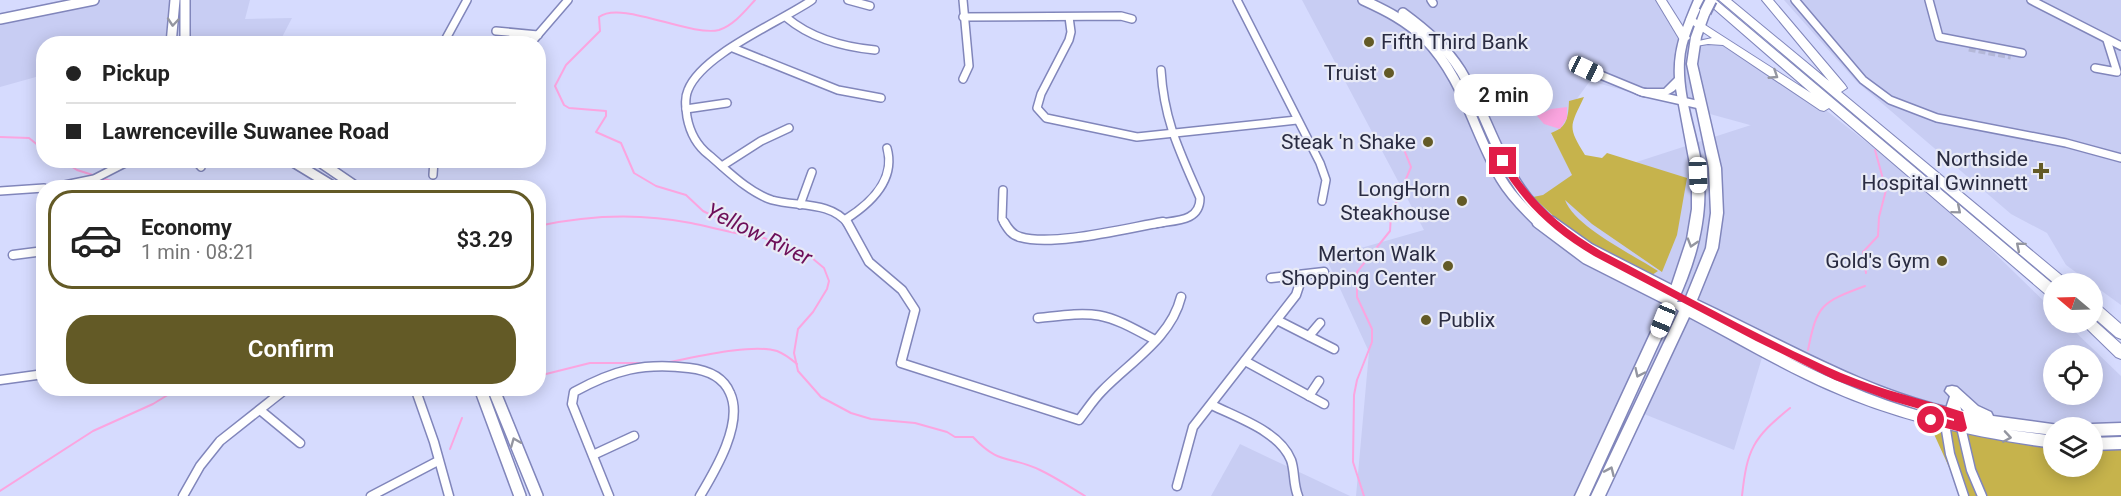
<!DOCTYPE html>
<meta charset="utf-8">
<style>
body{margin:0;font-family:Roboto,sans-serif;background:#f2f2f2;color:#222;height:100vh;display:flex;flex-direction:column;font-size:22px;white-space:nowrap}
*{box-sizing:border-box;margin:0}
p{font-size:20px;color:#767676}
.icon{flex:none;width:33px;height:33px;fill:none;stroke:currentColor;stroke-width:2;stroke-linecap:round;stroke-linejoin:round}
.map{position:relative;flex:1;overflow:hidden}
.panel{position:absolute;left:36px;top:180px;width:510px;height:216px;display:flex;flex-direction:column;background:#fff;border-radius:24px;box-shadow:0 3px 15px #0003}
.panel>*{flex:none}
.hud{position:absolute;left:36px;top:36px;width:510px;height:132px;border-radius:24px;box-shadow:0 3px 15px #0003;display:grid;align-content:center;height:132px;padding:0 30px;background:#fff}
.needle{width:39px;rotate:289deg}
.tools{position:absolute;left:2043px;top:273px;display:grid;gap:12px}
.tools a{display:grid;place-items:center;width:60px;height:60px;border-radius:50%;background:#fff;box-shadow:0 3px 15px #0003;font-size:30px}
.end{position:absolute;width:27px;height:27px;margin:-14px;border:8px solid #e11d48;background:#fff;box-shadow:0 0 0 3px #fff}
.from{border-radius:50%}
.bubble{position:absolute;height:42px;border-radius:21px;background:#fff;box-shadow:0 3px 15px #0003;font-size:20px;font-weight:600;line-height:42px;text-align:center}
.car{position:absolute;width:18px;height:36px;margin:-18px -9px;border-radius:8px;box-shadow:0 0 4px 2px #0007;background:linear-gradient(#fff 24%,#345 0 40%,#fff 0 76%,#345 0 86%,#fff 0)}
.hud b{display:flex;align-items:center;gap:21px;height:57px;font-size:22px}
.hud b+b{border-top:2px solid #e0e0e0}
.hud i{width:15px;height:15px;background:#222}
ul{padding:10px 0 0;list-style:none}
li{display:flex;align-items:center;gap:18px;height:99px;margin:0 12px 9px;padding:0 18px;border:3px solid transparent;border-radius:24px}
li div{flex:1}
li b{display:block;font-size:22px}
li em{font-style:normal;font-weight:600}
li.on{border-color:#635a26}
li>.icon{width:54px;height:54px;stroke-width:1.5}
.action{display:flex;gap:12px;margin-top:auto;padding:12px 30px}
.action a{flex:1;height:69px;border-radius:24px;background:#635a26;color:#fff;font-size:24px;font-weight:600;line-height:69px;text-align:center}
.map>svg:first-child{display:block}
.built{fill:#c8cdf3;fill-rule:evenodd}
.green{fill:#c6b34c}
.water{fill:#fba5e0}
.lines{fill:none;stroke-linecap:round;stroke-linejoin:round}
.stream{stroke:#fba5e0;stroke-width:2}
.minor-tunnel{stroke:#b4b8d8;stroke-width:7;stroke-dasharray:7 3;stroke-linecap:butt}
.minor-far1-casing{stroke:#8186bb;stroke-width:10}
.minor-casing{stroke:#8186bb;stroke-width:11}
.secondary-far1-casing{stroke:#8186bb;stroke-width:12}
.secondary-casing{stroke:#8186bb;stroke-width:14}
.primary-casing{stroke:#8186bb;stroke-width:3}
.motorway-casing{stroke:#8186bb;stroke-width:2}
.minor-far1{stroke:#fff;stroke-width:7}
.minor{stroke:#fff;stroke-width:8}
.secondary-far1{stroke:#fff;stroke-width:9}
.secondary{stroke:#fff;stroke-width:11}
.primary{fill:#fff;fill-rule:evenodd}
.motorway{fill:#fff;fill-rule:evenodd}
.primary-bridge-casing{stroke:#8186bb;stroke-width:14;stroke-linecap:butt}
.primary-bridge{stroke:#fff;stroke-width:10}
.oneway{stroke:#9496a0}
.route{fill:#e11d48}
.poi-dot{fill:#635a26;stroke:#e8eaf6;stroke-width:2}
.labels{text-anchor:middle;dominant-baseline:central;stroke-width:4.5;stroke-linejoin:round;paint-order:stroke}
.poi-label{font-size:21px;fill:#2a2c42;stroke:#e8eaf6;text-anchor:end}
.water-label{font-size:22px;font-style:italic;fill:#6d0e58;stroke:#e8eaf6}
</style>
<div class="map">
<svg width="2121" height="496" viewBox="0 0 2121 496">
<rect width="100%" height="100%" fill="#d6dbfe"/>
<g class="built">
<path d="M63,0H250L245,19L292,18L279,43H182L180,37L155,43L44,44L43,75L0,87V13Z"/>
<path d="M1302,0H1658L1686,32L1731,48L1818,104L1939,199L2053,310L2054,322L2066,323L2121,376V430L2093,437L2092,428H2054L2053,436L1929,423L1764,351L1734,450L1624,406L1585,496H1356L1369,352L1326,258L1424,230ZM1590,81L1750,125H1751L1553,189L1573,175L1551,134L1561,130L1568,119L1569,101L1576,100ZM2054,356H2092V394H2054Z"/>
<path d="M1784,0H2121V305L2066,265L2047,233L2011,214L1856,81Z"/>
<path d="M1240,444L1350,496H1211Z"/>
</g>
<g class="green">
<path d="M1584,97C1570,127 1567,126 1585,155L1602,158L1607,153L1687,178L1677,235L1662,272L1592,224L1565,200C1575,227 1632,254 1658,271L1652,275L1596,248L1573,234L1533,197L1543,195L1572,175L1551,133C1568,127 1568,117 1569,101Z"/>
<path d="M1929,423L2053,436L2054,466H2092L2093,437L2121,430V496H1962Z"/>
</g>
<path class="water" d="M1567,107V118L1560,129L1544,124L1537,116L1551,109Z"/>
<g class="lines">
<g class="stream">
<path d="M755,0C745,11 734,25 719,30C690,37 621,0 599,17L600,31L566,65L555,86L564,105L569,108L606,111V116L596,132L621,143L634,173L656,186L686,195L703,211L713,216L752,227L764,238L812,258L824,268L829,281L827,289L813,312L798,329L794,353L798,371L821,397L851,413L871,419L915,423L947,432L955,437H973C1000,466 1009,455 1040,470C1055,477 1070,487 1085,496"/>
<path d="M0,137L29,138L44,150"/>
<path d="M61,160L77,170L96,176"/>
<path d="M102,178L132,188"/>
<path d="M538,226C588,215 640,213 691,223C715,228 739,235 764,238"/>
<path d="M1866,273L1863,252L1878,236L1879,217L1886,190L1875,150"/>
<path d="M1808,350C1817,304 1822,302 1865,286"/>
<path d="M664,363C692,358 751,343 777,351C785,354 791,359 797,364"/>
<path d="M538,376L590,363H643"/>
<path d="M450,449L462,418"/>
<path d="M0,491L93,431L153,404L179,388"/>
<path d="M1364,496L1353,462L1354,395L1357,380L1372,342V329L1357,297V272L1390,231L1391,215L1411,167L1401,142"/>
<path d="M1742,496C1747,449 1753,438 1790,408"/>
</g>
<path class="minor-tunnel" d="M1969,48L2011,56"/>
<g class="minor-far1-casing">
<g id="minor-far1">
<path d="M812,0C780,22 702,54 688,90C684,99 686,108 687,117C690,133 696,145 709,155C728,171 748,192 772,200C797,207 831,201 848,224"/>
<path d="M848,0L870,6"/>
<path d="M963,0L969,66L963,79"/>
<path d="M1237,0L1320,163L1326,180L1322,201"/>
<path d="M1431,0L1433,3"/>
<path d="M1795,0L1863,80L1890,100L1937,118L2066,143L2121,158"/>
<path d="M1929,0L1939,37L2022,53"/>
<path d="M2031,0L2121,46"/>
<path d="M963,17L1121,16L1132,19"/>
<path d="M1069,17L1071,32L1069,40L1041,94L1037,108L1046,118L1137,137L1297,120"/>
<path d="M787,18C811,38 844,47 875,50"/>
<path d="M496,31L538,35"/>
<path d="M443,44L467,0"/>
<path d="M530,44L568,0"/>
<path d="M733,48L838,90L881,98"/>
<path d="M2095,68L2117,72L2107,40"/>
<path d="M1586,69L1642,92L1700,105"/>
<path d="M686,109L727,103"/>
<path d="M195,160L201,167"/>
<path d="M722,166L761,141L789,128"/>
<path d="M433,175L434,160"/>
<path d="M50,188L94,179L131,160"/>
<path d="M1003,190L1002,219L1005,224"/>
<path d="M0,191L44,188"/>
<path d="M800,205L812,172"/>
<path d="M846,219C871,203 896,180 887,148"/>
<path d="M1154,224C1173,220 1200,223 1200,198C1180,152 1164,121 1161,70"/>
</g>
</g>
<g class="minor-casing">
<g id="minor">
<path d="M847,222L869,262L902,290L915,310L901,363L1079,420C1087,410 1093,400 1102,391C1130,362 1171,338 1181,297"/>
<path d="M1004,222C1008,229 1012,235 1020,237C1053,247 1127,228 1163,222"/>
<path d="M13,255L44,251"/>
<path d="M1271,278L1324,272"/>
<path d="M1038,318C1098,311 1102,311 1155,340"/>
<path d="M1277,320L1334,349"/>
<path d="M1309,336L1320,323"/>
<path d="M1245,361L1324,404"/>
<path d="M0,380L44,374"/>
<path d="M415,388L434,442L449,496"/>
<path d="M1309,396L1319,381"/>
<path d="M1954,397L1971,470L1982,496"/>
<path d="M1954,397L1945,424L1950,454L1964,496"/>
<path d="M1212,405C1238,418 1279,431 1291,460C1295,471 1293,484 1298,496"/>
<path d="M260,410L300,443"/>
<path d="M593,455L634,436"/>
<path d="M1177,486L1193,427L1296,295L1299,286L1296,276"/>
<path d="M183,496L200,466L220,441L287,388"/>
<path d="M371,496L438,461"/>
<path d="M609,496L572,404L574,392C614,370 644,362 689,368C707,370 723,376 730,393C744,423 715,471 700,496"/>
</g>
</g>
<g class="secondary-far1-casing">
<g id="secondary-far1">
<path d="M185,0V44"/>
<path d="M1363,0C1385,10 1407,21 1425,39C1463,77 1474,133 1501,179C1511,196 1525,210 1540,224"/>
<path d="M1403,13C1426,30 1446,47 1461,71C1493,125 1501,182 1553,224"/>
<path d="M0,19L94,0"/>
<path d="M171,44L175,0"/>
<path d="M290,160L336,188"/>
<path d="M317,160L358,188"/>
</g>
</g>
<g class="secondary-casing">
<g id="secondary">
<path d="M1538,222L1586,258L1671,301"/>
<path d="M1551,222L1589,249L1675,293"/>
<path d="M480,388L520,496"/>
<path d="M493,388L537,496"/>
</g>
</g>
<g class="primary-casing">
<g id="primary">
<path d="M1694,0H1704C1696,19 1685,40 1684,61C1682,99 1698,136 1703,173C1709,216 1695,264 1677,302H1684L1706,248L1711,213L1709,168L1687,64L1691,37L1700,12L1705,9L1710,12L1701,37L1697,64L1721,168L1723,213L1718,248L1697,300C1785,341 1868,392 1964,411L1945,391L1947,387L1952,386L1957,387L1978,406L1991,412L1993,416L2059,425L2060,428H2054V435L2009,430L2054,436V448C1978,438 1902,422 1832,391C1783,370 1737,342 1689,317L1605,496H1591L1679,311L1675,308L1589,496H1575L1669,293L1687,239L1692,209V175L1676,89C1668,98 1643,99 1634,92L1639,89H1664L1675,78C1673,49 1683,26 1694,0ZM1785,356C1839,382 1893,403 1951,419C1892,406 1838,383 1785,356Z"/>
<path d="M2121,423V435L2092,436V428H2086L2092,424Z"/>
<path d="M2121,437V449L2092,450V438Z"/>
</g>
</g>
<g class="motorway-casing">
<g id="motorway">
<path d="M1656,0H1666L1690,38L1688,40H1680Z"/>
<path d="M1704,0H1716L2054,285V298L2049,297L1829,108L1824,111L1820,110L1723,45L1708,44L1690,47V43L1712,38L1687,21L1686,19L1691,16L1811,93Z"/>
<path d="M1719,0H1731L1829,81L1762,0H1773L1845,85L1847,88L1841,92L2072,284H2055Z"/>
<path d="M2092,302L2097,303L2121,324V339L2116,337L2092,316Z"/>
<path d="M2092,318L2121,344V359L2116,357L2080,322H2092Z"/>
</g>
</g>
<use href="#minor-far1" class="minor-far1"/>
<use href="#minor" class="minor"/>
<use href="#secondary-far1" class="secondary-far1"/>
<use href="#secondary" class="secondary"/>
<use href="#primary" class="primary"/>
<use href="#motorway" class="motorway"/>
<g class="primary-bridge-casing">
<path id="primary-bridge" d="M1705,12L1711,0"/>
</g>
<use href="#primary-bridge" class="primary-bridge"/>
</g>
<defs><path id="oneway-chevron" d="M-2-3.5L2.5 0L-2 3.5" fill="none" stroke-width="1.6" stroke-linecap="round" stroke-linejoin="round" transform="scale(1.5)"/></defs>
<g class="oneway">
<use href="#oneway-chevron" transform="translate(173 22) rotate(95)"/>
<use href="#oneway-chevron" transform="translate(1774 75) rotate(33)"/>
<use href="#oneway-chevron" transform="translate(1957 210) rotate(40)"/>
<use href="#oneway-chevron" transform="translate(1692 243) rotate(107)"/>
<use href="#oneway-chevron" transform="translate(2020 246) rotate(-140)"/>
<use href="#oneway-chevron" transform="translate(1639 373) rotate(115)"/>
<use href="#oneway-chevron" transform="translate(2007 437) rotate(9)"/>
<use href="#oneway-chevron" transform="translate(515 442) rotate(-112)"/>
<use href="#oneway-chevron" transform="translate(1610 471) rotate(-66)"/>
</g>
<path class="route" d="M1503,158L1506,159C1531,201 1559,226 1601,251C1680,292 1759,337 1841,373C1881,390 1923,399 1963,412L1967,428L1965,431L1961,432L1927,423V416L1931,415L1954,421V419L1892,401L1835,380L1756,341L1594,256C1551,230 1523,204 1498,161Z"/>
<g class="poi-dot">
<circle cx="1369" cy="42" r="6"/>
<circle cx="1389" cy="73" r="6"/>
<circle cx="1428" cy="142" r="6"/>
<path d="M2038 162h6v6h6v6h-6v6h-6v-6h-6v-6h6z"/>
<circle cx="1462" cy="201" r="6"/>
<circle cx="1942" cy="261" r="6"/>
<circle cx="1448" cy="266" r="6"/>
<circle cx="1426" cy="320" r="6"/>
</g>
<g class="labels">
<g class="poi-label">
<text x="1381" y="42" text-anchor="start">Fifth Third Bank</text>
<text x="1377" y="73">Truist</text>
<text x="1416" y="142">Steak 'n Shake</text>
<text x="2028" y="159">Northside<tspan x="2028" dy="24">Hospital Gwinnett</tspan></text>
<text x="1450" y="189">LongHorn<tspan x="1450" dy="24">Steakhouse</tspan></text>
<text x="1436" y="254">Merton Walk<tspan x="1436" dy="24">Shopping Center</tspan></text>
<text x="1930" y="261">Gold's Gym</text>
<text x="1438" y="320" text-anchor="start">Publix</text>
</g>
<g class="water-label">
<text transform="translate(759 234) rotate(26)">Yellow River</text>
</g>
</g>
</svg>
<div class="tools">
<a><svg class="needle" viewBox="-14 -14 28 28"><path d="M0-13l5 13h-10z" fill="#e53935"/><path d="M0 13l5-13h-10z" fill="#767676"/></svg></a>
<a><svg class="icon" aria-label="locate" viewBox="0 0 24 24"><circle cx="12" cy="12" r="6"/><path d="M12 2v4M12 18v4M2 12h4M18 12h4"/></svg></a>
<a><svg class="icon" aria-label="layers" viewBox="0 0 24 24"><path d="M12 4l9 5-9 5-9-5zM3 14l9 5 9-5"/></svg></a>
</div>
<i class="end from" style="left:1931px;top:420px"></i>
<i class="end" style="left:1503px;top:161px"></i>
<div class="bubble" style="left:1454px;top:74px;width:99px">2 min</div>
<i class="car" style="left:1586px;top:69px;rotate:115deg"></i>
<i class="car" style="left:1698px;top:175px;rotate:178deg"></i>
<i class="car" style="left:1663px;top:320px;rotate:202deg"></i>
<div class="hud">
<b><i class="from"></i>Pickup</b>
<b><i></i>Lawrenceville Suwanee Road</b>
</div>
<section class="panel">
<ul>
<li class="on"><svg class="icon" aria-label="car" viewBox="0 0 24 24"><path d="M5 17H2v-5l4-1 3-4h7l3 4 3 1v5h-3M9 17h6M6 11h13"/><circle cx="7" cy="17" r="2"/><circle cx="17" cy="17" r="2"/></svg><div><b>Economy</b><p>1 min · 08:21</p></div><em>$3.29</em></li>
</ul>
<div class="action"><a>Confirm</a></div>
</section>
</div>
